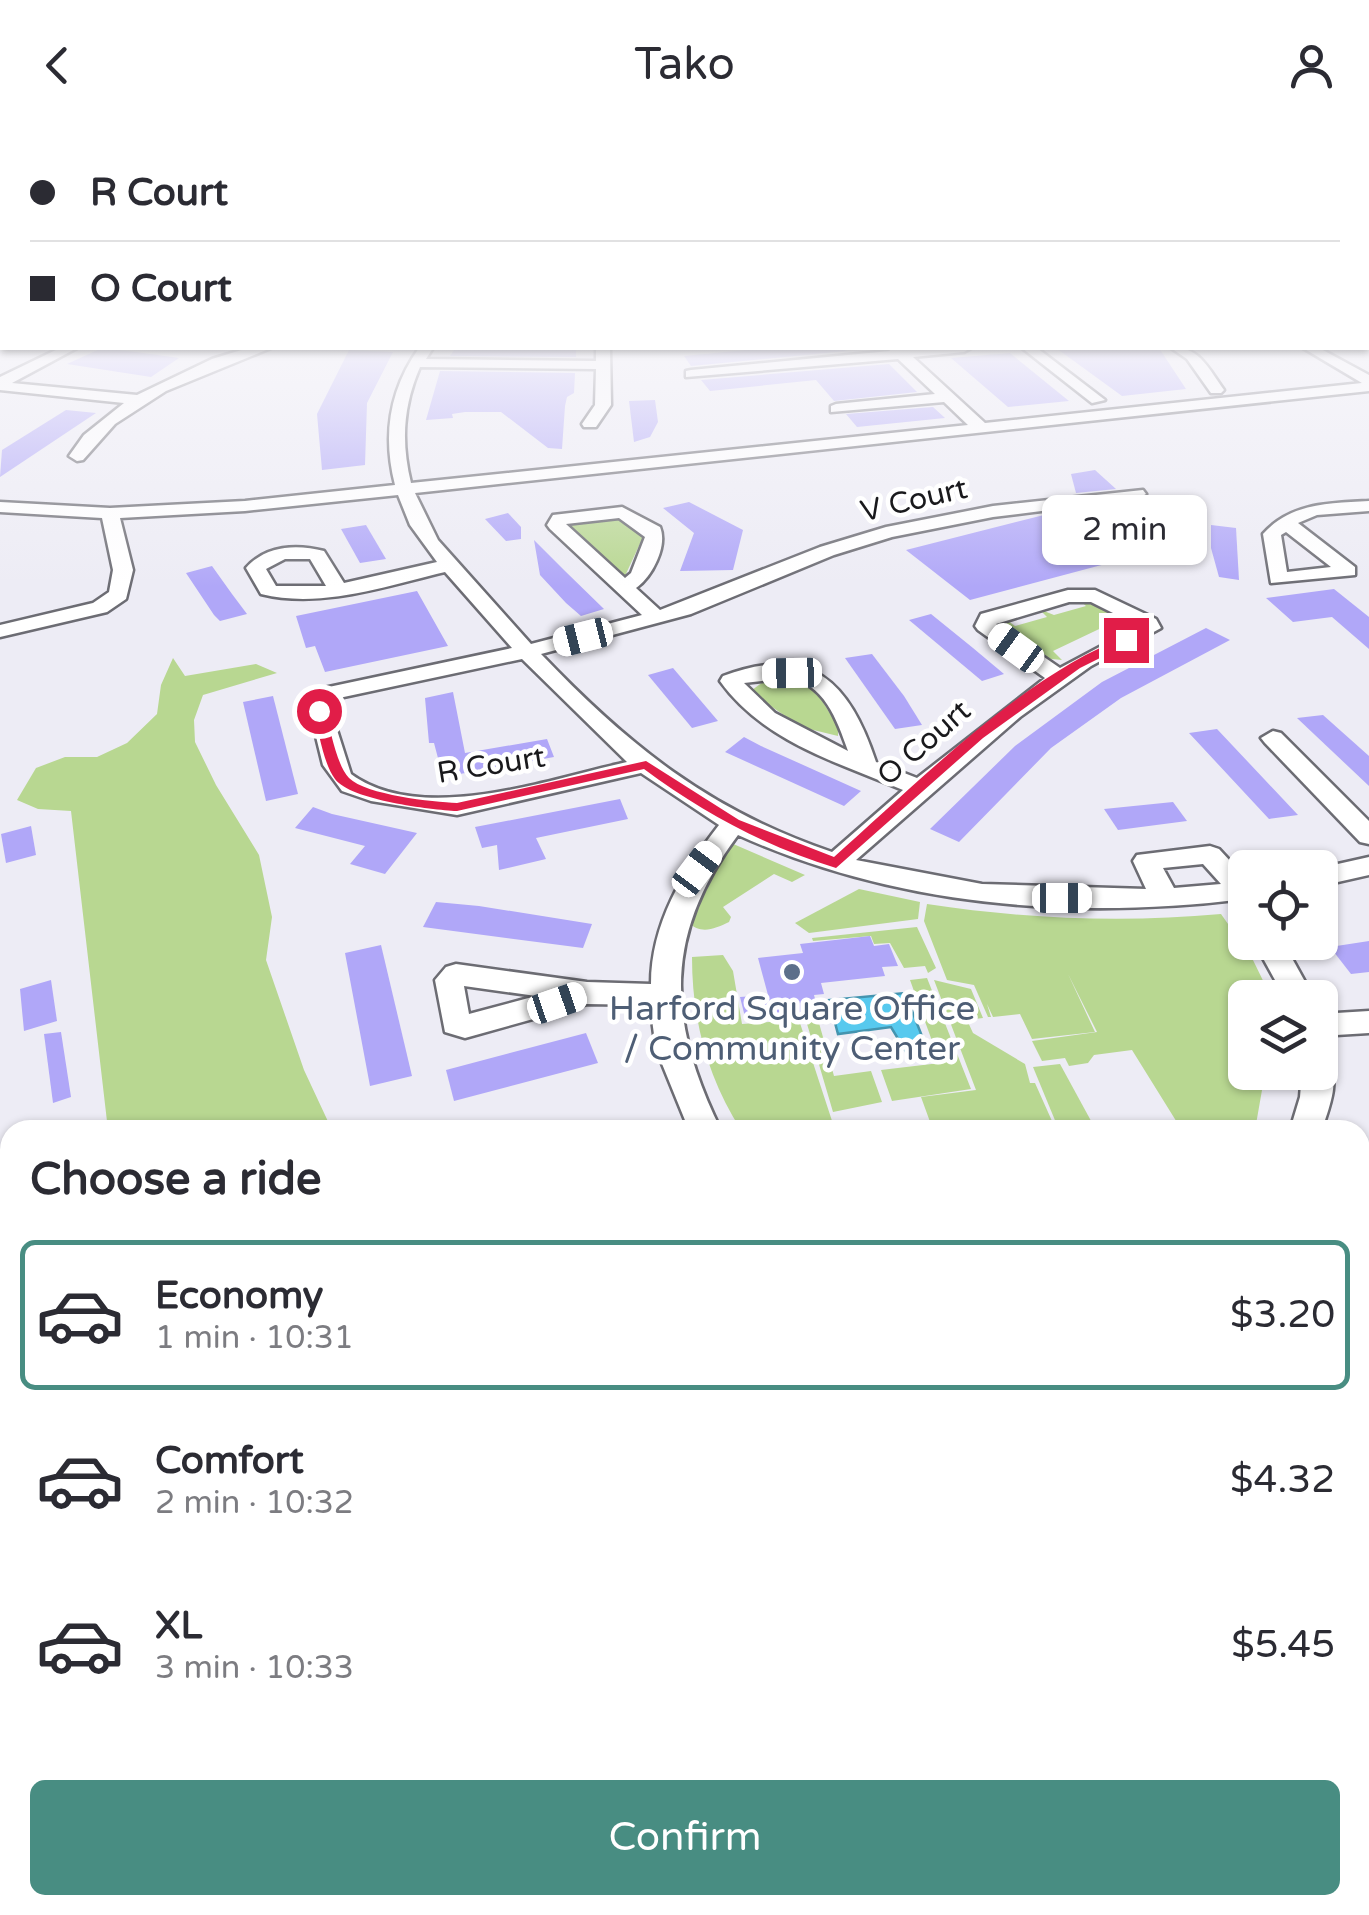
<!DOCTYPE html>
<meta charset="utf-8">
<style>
body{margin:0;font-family:"Varela Round",sans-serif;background:#f2f2f3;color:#2b2b33;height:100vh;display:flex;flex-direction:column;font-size:38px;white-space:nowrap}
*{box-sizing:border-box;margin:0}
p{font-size:32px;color:#7c7c81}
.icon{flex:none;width:55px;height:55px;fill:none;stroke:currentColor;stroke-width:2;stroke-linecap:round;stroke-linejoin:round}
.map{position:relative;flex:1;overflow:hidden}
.details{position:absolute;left:0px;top:990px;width:1370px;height:795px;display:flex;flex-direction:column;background:#fff;border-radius:30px 30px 0 0;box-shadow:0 2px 8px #0004}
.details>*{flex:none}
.top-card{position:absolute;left:0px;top:0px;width:1370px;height:220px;box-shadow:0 2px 8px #0004;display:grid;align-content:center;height:220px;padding:0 30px;background:#fff}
.controls{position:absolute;left:1228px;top:720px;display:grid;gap:20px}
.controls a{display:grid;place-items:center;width:110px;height:110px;border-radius:15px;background:#fff;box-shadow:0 2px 8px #0004;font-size:50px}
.end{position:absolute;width:45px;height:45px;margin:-22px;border:12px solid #e11d48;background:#fff;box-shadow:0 0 0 5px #fff}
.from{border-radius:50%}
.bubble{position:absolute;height:70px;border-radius:15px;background:#fff;box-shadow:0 2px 8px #0004;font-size:32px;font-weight:600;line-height:70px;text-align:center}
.car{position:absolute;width:30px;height:60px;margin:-30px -15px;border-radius:12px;box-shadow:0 0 8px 2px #0007;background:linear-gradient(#fff 24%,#345 0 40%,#fff 0 76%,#345 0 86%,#fff 0)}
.top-card b{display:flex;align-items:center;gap:35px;height:95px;font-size:38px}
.top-card b+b{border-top:2px solid #e1e1e2}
.top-card i{width:25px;height:25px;background:#2b2b33}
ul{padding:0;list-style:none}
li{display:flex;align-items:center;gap:30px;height:150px;margin:0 20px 15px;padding:0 10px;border:5px solid transparent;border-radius:15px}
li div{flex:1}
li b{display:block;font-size:38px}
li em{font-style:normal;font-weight:600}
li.active{border-color:#488d82}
li>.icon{width:90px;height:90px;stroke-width:1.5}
h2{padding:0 30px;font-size:45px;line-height:120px}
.primary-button{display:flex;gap:20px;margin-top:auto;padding:20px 30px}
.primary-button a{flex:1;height:115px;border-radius:15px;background:#488d82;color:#fff;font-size:40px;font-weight:600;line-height:115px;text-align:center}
header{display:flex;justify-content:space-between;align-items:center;height:130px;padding:0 30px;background:#fff;font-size:45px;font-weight:600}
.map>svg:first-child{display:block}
.green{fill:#b8d791}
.water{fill:#57c9ee;stroke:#4494af;stroke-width:2.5}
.building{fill:#b0a7f8}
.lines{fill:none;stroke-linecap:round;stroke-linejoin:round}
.minor-casing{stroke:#6c6c73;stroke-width:5}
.minor{fill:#fff;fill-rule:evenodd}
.route{fill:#e11d48}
.service-dot{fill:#5c6f8a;stroke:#fff;stroke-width:4}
.labels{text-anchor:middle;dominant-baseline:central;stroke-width:9;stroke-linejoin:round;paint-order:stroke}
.far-street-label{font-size:30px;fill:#19191c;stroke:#fff}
.service-label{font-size:35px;fill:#4e5e75;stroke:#fff}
</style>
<header><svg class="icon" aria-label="back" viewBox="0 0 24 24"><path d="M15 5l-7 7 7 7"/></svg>Tako<svg class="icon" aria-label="person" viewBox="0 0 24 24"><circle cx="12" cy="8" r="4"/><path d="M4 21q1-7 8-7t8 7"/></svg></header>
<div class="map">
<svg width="1369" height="1785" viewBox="0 0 1369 1785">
<rect width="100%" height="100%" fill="#edecf5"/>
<g class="green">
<path d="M616,385L644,405L625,446L570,395L571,391Z"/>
<path d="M1087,469L1132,494L1128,497L1116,491L1053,521L1062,530L1042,528L1000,494L1004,488L1015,496L1047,487L1039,479L1054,485L1086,476L1079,470Z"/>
<path d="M173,528L185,546L256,534L277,543L203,565L194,590L195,612L216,655L259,725L272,787L266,830L304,940L332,1000H108L71,681L38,679L17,670L36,638L65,627H97L127,613L157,584L161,555Z"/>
<path d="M787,549L814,558L838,596V606L801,597L752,563V560L763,552Z"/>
<path d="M731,713L805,745L792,752L774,744L723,777L731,787L729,792C714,799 701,805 688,792L689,782Z"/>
<path d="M859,759L920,772L918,789L809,803L795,793Z"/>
<path d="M927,774C1026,789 1122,793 1221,784L1252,828L1271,867L1245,868V942L1265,943L1255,1000H1173L1178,994L1132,920L1094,925L1088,933L1069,936L1065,928L1042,931L1032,911L1097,902L1068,844L1095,902L1032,909L1020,884L993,887L987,874L991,887H988L974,855L947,850L924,791Z"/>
<path d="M917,797L936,838L928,843L925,836L904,838L890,813L874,814L871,806L813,811L812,808Z"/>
<path d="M723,825L733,841L742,894L799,890L835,1000H741C707,946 692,890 692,827Z"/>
<path d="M927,848L971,959L892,971L881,940L940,933L910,850Z"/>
<path d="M934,850L971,859L983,888L967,890L973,903L1025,934L1030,953H1035L1056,1000H933L921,967L976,960Z"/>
<path d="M817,886L834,946L871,941L882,972L833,982L805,887Z"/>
<path d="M1060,934L1096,1000H1059L1033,937Z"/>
<path d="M1360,1174L1369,1177V1785H0V1623L10,1618V1775H1360Z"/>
</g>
<path class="water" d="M905,863L927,919L906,922L891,897L838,904L829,870Z"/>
<g class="building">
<path d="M102,218L136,222L179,228L151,247L67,234Z"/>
<path d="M576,218V227L450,226L454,220Z"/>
<path d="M766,218H843L846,221L691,236L684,226Z"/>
<path d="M1056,218H1159L1186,259L1122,266Z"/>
<path d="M349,220L393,222L367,273L365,335L322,340L317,284Z"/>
<path d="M1010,223L1064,267L1069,271L1008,277L951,228Z"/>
<path d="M889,234L917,262L834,271L816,250L710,261L701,250Z"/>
<path d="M440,241L575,243L574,263L567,267L565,276L562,319L548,318L501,282H465L452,284L453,288L426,290Z"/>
<path d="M655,270L658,292L650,307L634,312L629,271Z"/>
<path d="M933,277L945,288L857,297L846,284Z"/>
<path d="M66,280L96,283L0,347L2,320Z"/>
<path d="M1095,340L1116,359L1076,363L1071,344Z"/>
<path d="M689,372L743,400L733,440L680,441L694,403L663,378Z"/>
<path d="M1132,373L1151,391L1089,399L1095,406L1070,408L1109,433L970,470L906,420L1052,383Z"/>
<path d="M508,383L521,397V409L506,411L485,389Z"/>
<path d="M366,395L386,429L360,433L341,399Z"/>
<path d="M1211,395L1236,398L1239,450L1219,447L1211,418Z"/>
<path d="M534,410L566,442L604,479L581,486L566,473L540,445Z"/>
<path d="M212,436L232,464L247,484L220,491L214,485L186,443Z"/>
<path d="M1334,459L1369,487V519L1332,487L1293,492L1266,468Z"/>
<path d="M417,461L448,516L325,542L315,516L306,518L296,486Z"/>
<path d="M931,484L973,518L1004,544L982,551L909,490Z"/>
<path d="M1206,498L1230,510L1121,568L1051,618L959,712L930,699L1015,616L1102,552Z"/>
<path d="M872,524L904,566L922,595L895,599L845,528Z"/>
<path d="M673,538L718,591L692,598L648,545Z"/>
<path d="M453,562L465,623L547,609L554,627L443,647L434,613H429L425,568Z"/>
<path d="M273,566L298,664L266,671L243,572Z"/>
<path d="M1323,585L1369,626V656L1297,588Z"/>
<path d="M1217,599L1265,650L1298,685L1269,689L1189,603Z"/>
<path d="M744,607L761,616L861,661L844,676L725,622Z"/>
<path d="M620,669L628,689L536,708L546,729L499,740L497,715L482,718L475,697Z"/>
<path d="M1173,672L1187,691L1118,700L1104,679Z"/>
<path d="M313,677L332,684L417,703L385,744L350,734L365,716L295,698Z"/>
<path d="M31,696L36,725L6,733L1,704Z"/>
<path d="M436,772L479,776L592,794L583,818L423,797Z"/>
<path d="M870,806L874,816L889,814L898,836L882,837L885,846L821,853L824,864L814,865L818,880L746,891L740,867L768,865L758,828L803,823L800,814Z"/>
<path d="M1369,811V842L1351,844L1330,817Z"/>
<path d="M381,815L412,946L370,956L345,823Z"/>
<path d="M51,850L57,891L24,901L20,859Z"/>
<path d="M61,902L71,967L53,973L44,904Z"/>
<path d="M586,903L598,933L454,971L446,940Z"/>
</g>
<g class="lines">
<g class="minor-casing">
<g id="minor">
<path d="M60,218H77L12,253L137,265L212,229L248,218H271L166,261L115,294L83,330L77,331L69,326L84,305L124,273L0,260V247Z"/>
<path d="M419,218H433L426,229L596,231V218H610L611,275L596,297H584L582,294L595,275L596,239L420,237C403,276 401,312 411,353L968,295L944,272L831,282V276L836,274L935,264L898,229L686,247V241L691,240L890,221L888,218H971L964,222L913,227L985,293L1362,253L1303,218H1319L1369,245V261L415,363L438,410L531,514L642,485L550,399L547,395L553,385L622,377L660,397C668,416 652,447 636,458L660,480L820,417L886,397L993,376L1143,360L1146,364L1137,369L993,387L892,407L834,425L691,484L541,524C629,616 710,681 832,722L903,660C837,632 764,612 720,551L723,546C811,513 849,551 876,632L917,648L1045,548L978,500L975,496L981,484L1068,460H1095L1156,489L1161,498L1091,536L1020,587L856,730L982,754L1146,759L1133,731L1137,725L1210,716L1219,719L1245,747V769C1073,790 898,777 738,705C663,805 667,891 721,1000H689L656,919L650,875L587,874L465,908L445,902L435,850L446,837L456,834L587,852L651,854C651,794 683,741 719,695L641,643L457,685L371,671L342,661L323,635L308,574L324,558L512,518L445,442C386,456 321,479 261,464L246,438C266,415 297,414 324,421L344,453L437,432L410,395L398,365L245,381L120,388L133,440L126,469L107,482L0,507V495L93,473L109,462L113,440L102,388L0,382V372L110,378L245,371L395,355C382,304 390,259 419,218ZM619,388L645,407L631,443L625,448L566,394ZM285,429H310L326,456H276L266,439ZM1069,472H1091L1139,496L1060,538L996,494ZM522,529L627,632C549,649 422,696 351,644L331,581L330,576L339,568ZM787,548C824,552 837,590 848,621L775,583L744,553ZM1203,734L1221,754L1174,758L1163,738ZM464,856L536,866L469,884Z"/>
<path d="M1022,218H1037L1105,270L1092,273Z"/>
<path d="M1171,218C1199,216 1208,238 1224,260L1221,263H1211L1187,229Z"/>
<path d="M1369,371V381L1317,385L1298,393L1355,437V445L1271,453L1263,404C1290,373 1330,373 1369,371ZM1286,402L1331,437L1287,442L1281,405Z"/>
<path d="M1273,601L1281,603L1369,691V714L1360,712L1265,613L1261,608Z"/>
<path d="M1369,727V745L1320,756V738Z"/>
<path d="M1254,812H1283L1314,868H1285Z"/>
<path d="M1369,881V903L1320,906V884Z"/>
<path d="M1320,930L1329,933C1340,954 1328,979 1322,1000H1290L1300,967L1302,942H1320Z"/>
<path d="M0,1038L10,1041V1165L0,1162Z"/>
<path d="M1360,1119L1369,1122V1154L1360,1151Z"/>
<path d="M10,1415V1464L0,1467V1419Z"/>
</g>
</g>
<use href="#minor" class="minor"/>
</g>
<linearGradient id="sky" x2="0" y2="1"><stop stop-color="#6ebcea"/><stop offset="0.45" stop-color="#f7f6fa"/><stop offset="1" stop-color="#f7f6fa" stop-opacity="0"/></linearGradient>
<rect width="1369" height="457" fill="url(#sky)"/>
<path class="route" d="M1126,507L1130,513L1080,538L983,608L836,738C765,716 703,683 644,639L457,681C431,680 350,670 335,649C323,633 319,601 313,581L319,577L325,581C331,600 336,634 349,648C366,665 433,672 457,673L646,631L739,690L834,727C914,656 1026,543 1126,507Z"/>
<circle class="service-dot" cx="792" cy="842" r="10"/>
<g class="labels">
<g class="far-street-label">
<text transform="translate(914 370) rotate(-13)">V Court</text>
<text transform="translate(924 613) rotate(-41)">O Court</text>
<text transform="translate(491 635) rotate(-9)">R Court</text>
</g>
<g class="service-label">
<text x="792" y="879">Harford Square Office<tspan x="792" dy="40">/ Community Center</tspan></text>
</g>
</g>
</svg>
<div class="controls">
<a><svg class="icon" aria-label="locate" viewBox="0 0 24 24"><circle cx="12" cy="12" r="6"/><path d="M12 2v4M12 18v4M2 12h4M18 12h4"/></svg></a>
<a><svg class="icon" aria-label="layers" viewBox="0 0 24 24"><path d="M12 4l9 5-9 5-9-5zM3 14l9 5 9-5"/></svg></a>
</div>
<i class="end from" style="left:319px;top:581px"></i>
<i class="end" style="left:1126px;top:510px"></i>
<div class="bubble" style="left:1042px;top:365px;width:165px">2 min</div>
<i class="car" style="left:583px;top:507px;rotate:256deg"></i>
<i class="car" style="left:1016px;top:518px;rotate:306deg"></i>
<i class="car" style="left:792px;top:543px;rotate:269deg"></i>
<i class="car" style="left:697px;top:739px;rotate:37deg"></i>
<i class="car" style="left:1062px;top:768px;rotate:90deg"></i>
<i class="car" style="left:557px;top:873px;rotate:71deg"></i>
<div class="top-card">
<b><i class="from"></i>R Court</b>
<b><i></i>O Court</b>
</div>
<section class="details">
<h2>Choose a ride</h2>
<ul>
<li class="active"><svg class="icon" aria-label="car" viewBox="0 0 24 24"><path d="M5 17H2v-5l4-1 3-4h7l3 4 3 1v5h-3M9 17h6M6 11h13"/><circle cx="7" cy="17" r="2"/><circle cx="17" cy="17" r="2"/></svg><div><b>Economy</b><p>1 min · 10:31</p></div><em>$3.20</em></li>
<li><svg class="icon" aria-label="car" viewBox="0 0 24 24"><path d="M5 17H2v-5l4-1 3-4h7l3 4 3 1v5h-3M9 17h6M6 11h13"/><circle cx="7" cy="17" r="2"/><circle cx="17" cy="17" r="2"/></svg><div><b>Comfort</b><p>2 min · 10:32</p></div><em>$4.32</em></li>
<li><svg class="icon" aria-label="car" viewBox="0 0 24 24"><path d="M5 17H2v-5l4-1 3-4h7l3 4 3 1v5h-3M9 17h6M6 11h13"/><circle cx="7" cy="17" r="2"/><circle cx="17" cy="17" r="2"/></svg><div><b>XL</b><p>3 min · 10:33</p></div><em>$5.45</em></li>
</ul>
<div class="primary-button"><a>Confirm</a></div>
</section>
</div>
